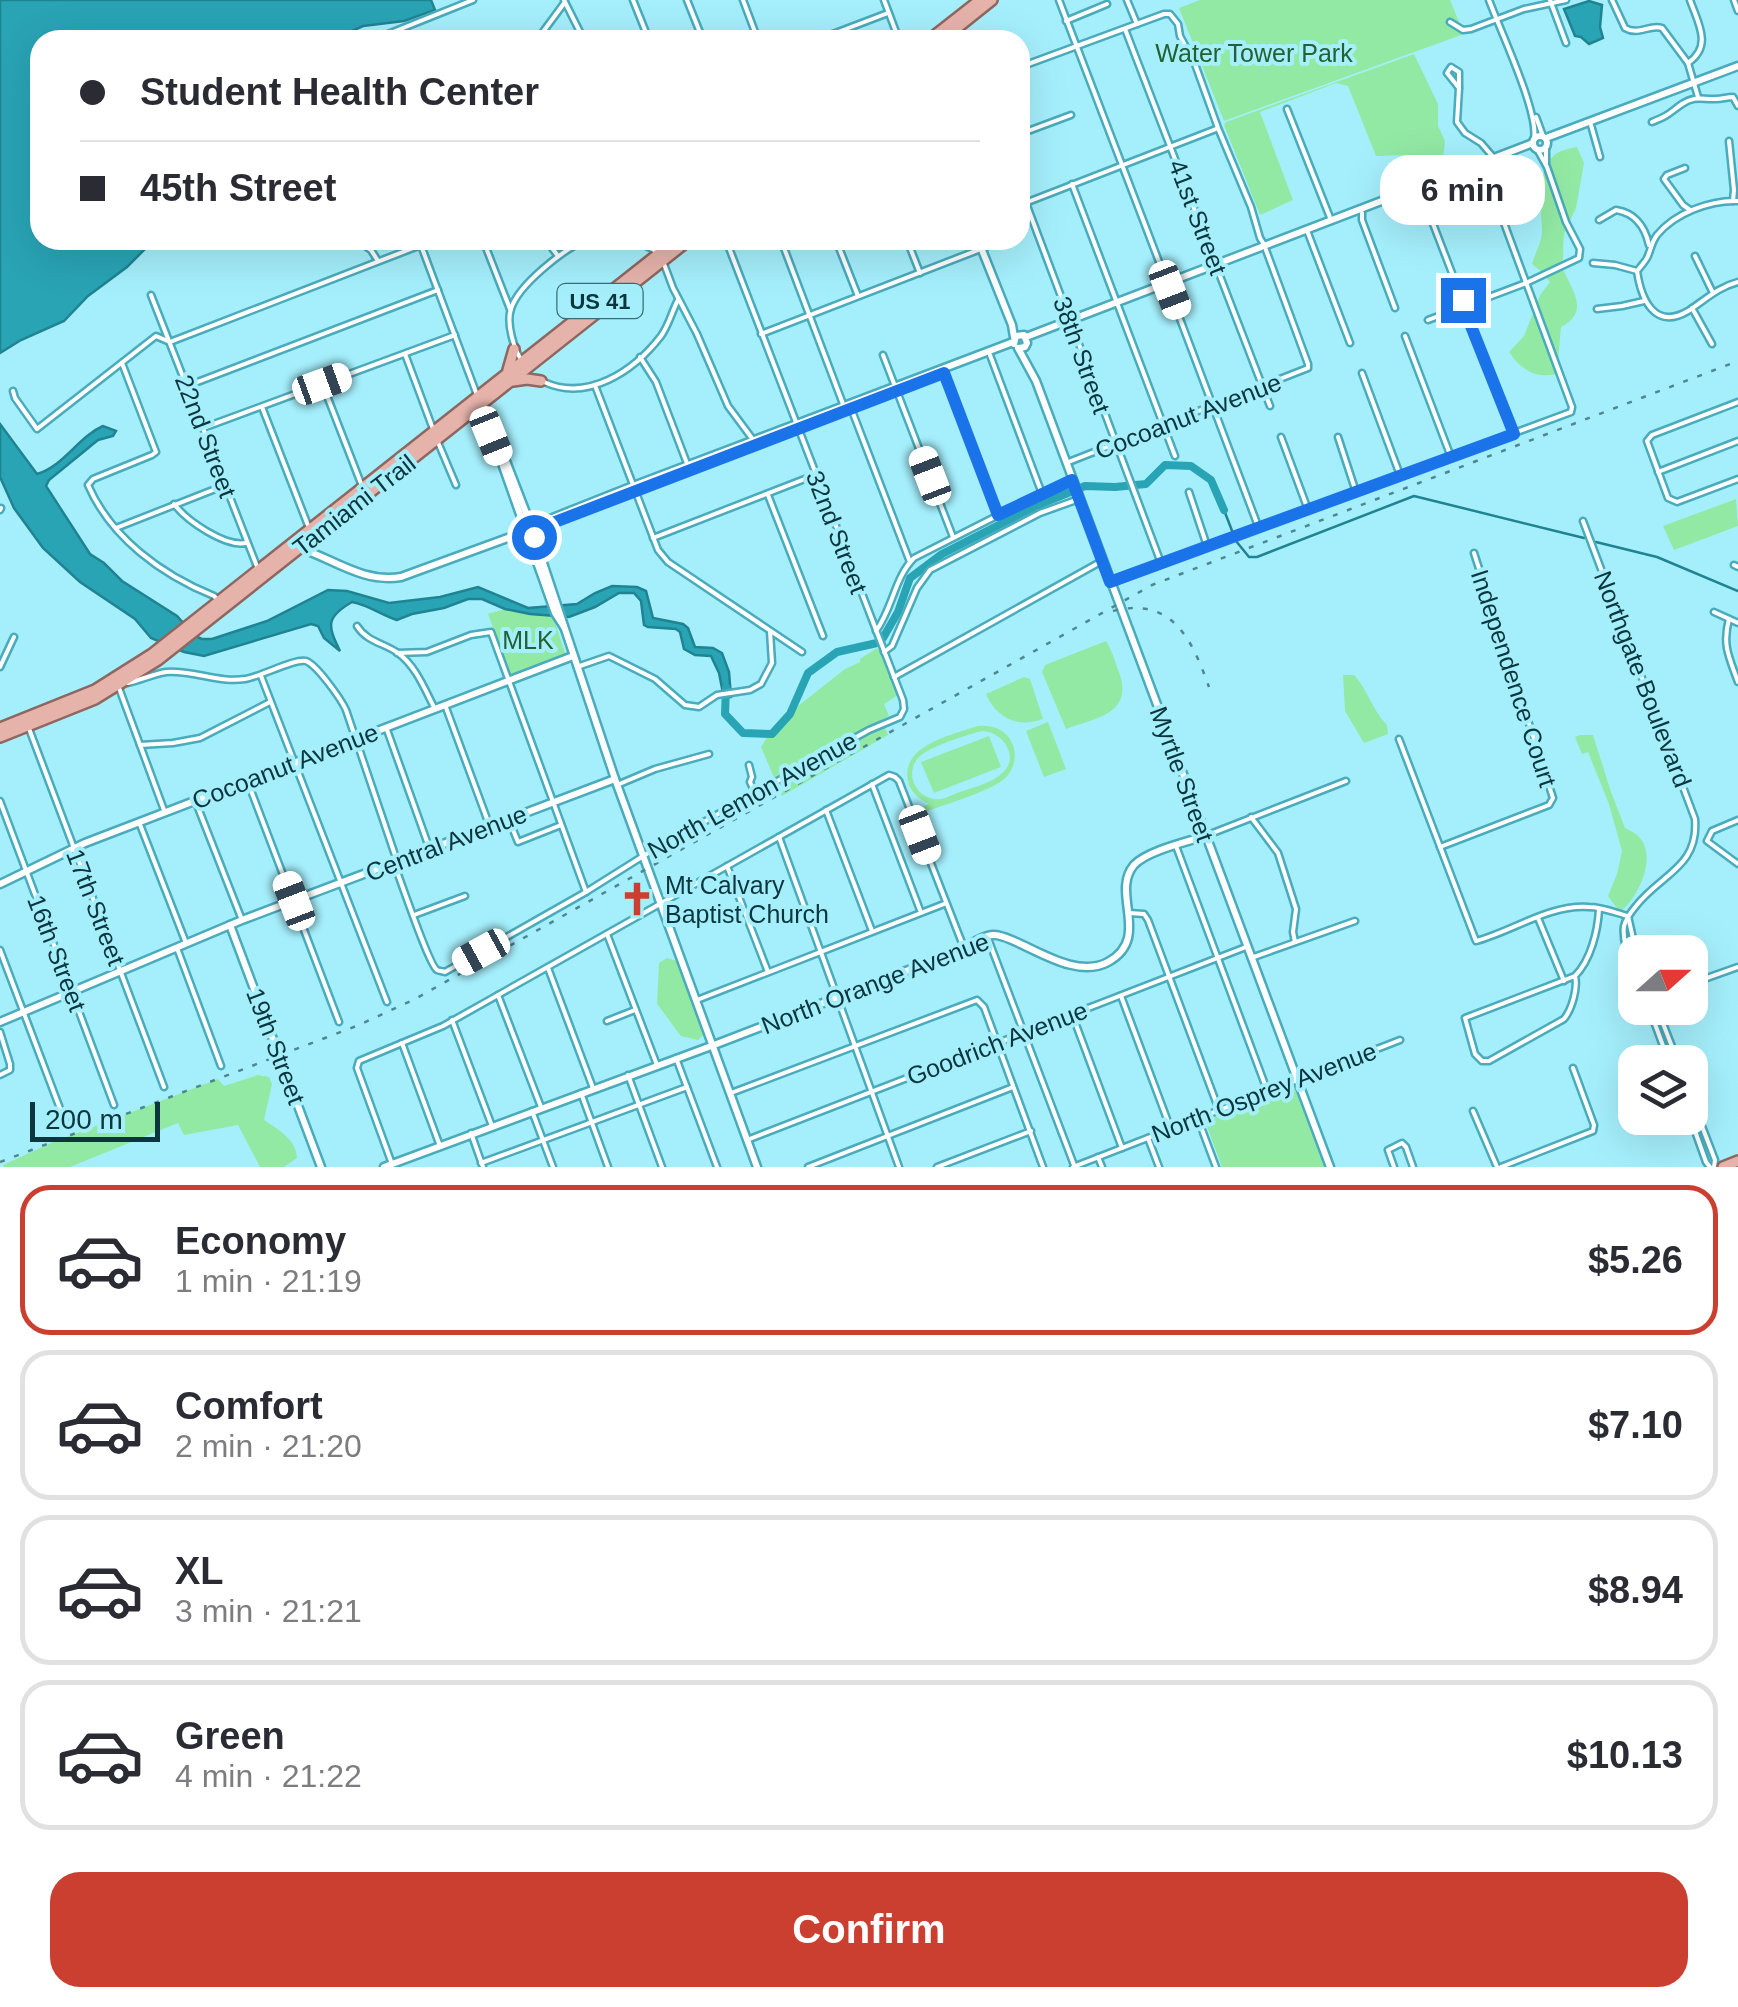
<!DOCTYPE html>
<meta charset="utf-8">
<style>
body{margin:0;font-family:Helvetica,sans-serif;background:#f7f7f7;color:#2b2b33;height:100vh;display:flex;flex-direction:column;font-size:38px;white-space:nowrap}
*{box-sizing:border-box;margin:0}
p{font-size:32px;color:#7c7c81}
.icon{flex:none;width:55px;height:55px;fill:none;stroke:currentColor;stroke-width:2;stroke-linecap:round;stroke-linejoin:round}
.map{position:relative;height:1167px;overflow:hidden}
.sheet{display:flex;flex-direction:column;background:#fff;flex:1}
.sheet>*{flex:none}
.guide{position:absolute;left:30px;top:30px;width:1000px;height:220px;border-radius:30px;box-shadow:0 10px 40px #0002;display:grid;align-content:center;height:220px;padding:0 50px;background:#fff}
.needle{width:65px;rotate:69deg}
.controls{position:absolute;left:1618px;top:935px;display:grid;gap:20px}
.controls a{display:grid;place-items:center;width:90px;height:90px;border-radius:20px;background:#fff;box-shadow:0 10px 40px #0002;font-size:50px}
.scale{position:absolute;left:30px;bottom:25px;width:130px;box-sizing:border-box;padding-left:10px;border:5px solid #0b363d;border-top:0;font-size:28px;line-height:35px;white-space:nowrap;color:#0b363d;-webkit-text-stroke:8px #a5effc;paint-order:stroke}
.end{position:absolute;width:45px;height:45px;margin:-22px;border:12px solid #1a73e8;background:#fff;box-shadow:0 0 0 5px #fff}
.from{border-radius:50%}
.bubble{position:absolute;height:70px;border-radius:30px;background:#fff;box-shadow:0 10px 40px #0002;font-size:32px;font-weight:700;line-height:70px;text-align:center}
.car{position:absolute;width:30px;height:60px;margin:-30px -15px;border-radius:12px;box-shadow:0 0 8px 2px #0007;background:linear-gradient(#fff 24%,#345 0 40%,#fff 0 76%,#345 0 86%,#fff 0)}
.guide b{display:flex;align-items:center;gap:35px;height:95px;font-size:38px}
.guide b+b{border-top:2px solid #e1e1e2}
.guide i{width:25px;height:25px;background:#2b2b33}
ul{padding:18px 0 0;list-style:none}
li{display:flex;align-items:center;gap:30px;height:150px;margin:0 20px 15px;padding:0 30px;border:5px solid #e1e1e2;border-radius:30px}
li div{flex:1}
li b{display:block;font-size:38px}
li em{font-style:normal;font-weight:700}
li.active{border-color:#cb3f30}
li>.icon{width:90px;height:90px;stroke-width:1.5}
.button{display:flex;gap:20px;margin-top:auto;padding:20px 50px}
.button a{flex:1;height:115px;border-radius:30px;background:#cb3f30;color:#fff;font-size:40px;font-weight:700;line-height:115px;text-align:center}
.map>svg:first-child{display:block}
.green{fill:#92e9a4;fill-rule:evenodd}
.water{fill:#29a4b5;stroke:#208391;stroke-width:2.5}
.lines{fill:none;stroke-linecap:round;stroke-linejoin:round}
.stream{stroke:#208391;stroke-width:2.5}
.river{stroke:#29a4b5;stroke-width:8}
.minor-casing{stroke:#49abbb;stroke-width:9}
.tertiary-casing{stroke:#49abbb;stroke-width:11}
.primary-casing{stroke:#8e6760;stroke-width:14}
.minor{stroke:#fff;stroke-width:4}
.tertiary{stroke:#fff;stroke-width:6}
.primary{stroke:#e6b3ab;stroke-width:9}
.rail{stroke:#4f8791;stroke-width:2.5;stroke-dasharray:5 10;stroke-linecap:butt}
.route{stroke:#1a73e8;stroke-width:12}
.labels{text-anchor:middle;dominant-baseline:central;stroke-width:8;stroke-linejoin:round;paint-order:stroke}
.shield{fill:#a5effc;stroke:#396e76;stroke-width:2.5}
.shield-label{font-size:22px;font-weight:bold;fill:#0b363d}
.park-label{font-size:25px;fill:#236134;stroke:#a5effc}
.street-label{font-size:25px;fill:#0b363d;stroke:#a5effc}
.poi-label{font-size:25px;fill:#0b363d;stroke:#a5effc;text-anchor:start}
</style>
<div class="map">
<svg width="1738" height="1167" viewBox="0 0 1738 1167">
<rect width="100%" height="100%" fill="#a5effc"/>
<g class="green">
<path d="M1200,0H1450L1464,34L1224,121L1179,8Z"/>
<path d="M1414,54L1438,104V126L1445,141L1443,158L1435,163L1405,155L1376,156L1348,86L1336,83L1260,112L1293,200L1260,215L1224,125L1226,122Z"/>
<path d="M1577,147L1584,163L1576,208L1569,223L1548,163C1554,151 1566,149 1577,147Z"/>
<path d="M1545,170L1566,229C1561,240 1565,253 1562,265L1543,273L1532,264C1535,253 1542,242 1542,231C1542,209 1535,192 1545,170Z"/>
<path d="M1563,269C1573,292 1590,312 1561,327L1558,361L1537,304L1540,295L1550,282L1546,277Z"/>
<path d="M1534,311L1557,372L1556,374C1536,379 1521,370 1509,352L1524,336Z"/>
<path d="M1736,499L1738,526L1674,550L1663,526Z"/>
<path d="M505,609L530,614L552,613L565,653L512,679L488,614Z"/>
<path d="M1106,641C1112,650 1115,662 1119,672C1134,714 1096,718 1066,729L1042,672L1045,665Z"/>
<path d="M877,648L883,655L898,695L884,704L889,716L775,780L761,747L774,726L784,717L845,669L860,662V659Z"/>
<path d="M1343,675H1354C1368,690 1372,710 1387,725L1388,734L1364,743L1345,711Z"/>
<path d="M1024,677L1030,679L1043,719C1018,728 997,719 986,694Z"/>
<path d="M1048,722L1066,769L1044,777L1026,731Z"/>
<path d="M884,725L888,735L782,796L777,784Z"/>
<path d="M978,726C992,725 1006,729 1012,743C1018,756 1014,771 1003,780C988,792 940,806 919,814L917,809L929,804C919,799 910,792 908,781C900,745 954,734 978,726ZM983,731C1005,733 1021,759 1000,775C989,784 971,788 957,793C950,796 943,800 935,799C915,797 905,773 918,758C928,747 968,734 983,731Z"/>
<path d="M1580,735H1593L1611,792L1625,828C1629,830 1636,833 1639,837C1658,857 1638,898 1620,912L1608,896L1617,874L1622,851L1609,804L1588,752L1582,754L1575,737Z"/>
<path d="M989,736L1001,767L934,793L921,762Z"/>
<path d="M667,958L677,961L697,1007L705,1034L698,1040L681,1036L657,1004L659,963Z"/>
<path d="M258,1075L269,1077L272,1084L264,1120C279,1130 296,1139 297,1158L284,1167H260L238,1125L184,1135L178,1123L70,1167H4L3,1165L51,1143L218,1079L224,1086Z"/>
<path d="M1294,1087L1325,1167H1222L1205,1121Z"/>
</g>
<g class="water">
<path d="M0,0H431L435,10L404,21L363,26L332,40H40V240H154L127,267L88,296L64,321L21,340L0,353Z"/>
<path d="M1589,1L1602,5L1600,27L1603,38L1589,44L1581,37L1575,36L1564,9Z"/>
<path d="M0,424L37,474C64,466 78,437 103,426L116,431L113,436L98,440L49,480L46,486L90,554L104,563L122,581L177,616L195,636L202,639H212L267,621L328,590L347,591L389,603L440,597L478,587L528,608L577,604L595,593L612,586L637,587L646,591L653,618L683,624L688,628L695,647L713,648L722,653L729,672L731,697L724,698L719,673L711,656L695,655L684,649L680,632L676,629L648,627L644,625L641,601L634,593H619L595,607L569,617L530,614L505,609L482,599H468L444,608L412,614L397,620C381,615 369,605 352,602C326,617 327,625 340,651L324,638L318,626L311,624L204,656L184,652L151,638L135,619L80,582L43,548L14,508L0,477Z"/>
</g>
<g class="lines">
<g class="stream">
<path d="M1224,510L1236,541L1249,557H1257L1414,496L1584,538"/>
<path d="M1596,542L1657,557L1738,591"/>
</g>
<g class="river">
<path d="M883,638L898,612L910,578L942,554L1036,506L1085,486L1115,487L1146,484L1165,465L1191,466L1211,480L1224,510"/>
<path d="M726,688L725,714L743,733L772,734L790,714L808,673L837,652L877,643"/>
</g>
<g class="minor-casing">
<g id="minor">
<path d="M564,0L584,40"/>
<path d="M633,0L649,40"/>
<path d="M687,0L703,40"/>
<path d="M743,0L758,40"/>
<path d="M884,0L899,40"/>
<path d="M1059,0L1166,280"/>
<path d="M1127,0L1137,24"/>
<path d="M1489,0C1500,30 1539,112 1534,139"/>
<path d="M1550,0L1566,43"/>
<path d="M1612,0L1625,28C1639,36 1649,24 1662,28L1688,63C1713,46 1698,23 1690,0"/>
<path d="M1734,0L1738,11"/>
<path d="M1066,21L1107,4"/>
<path d="M1450,22L1463,30L1471,29L1524,9L1566,0"/>
<path d="M1125,29L1270,406"/>
<path d="M397,31L403,40"/>
<path d="M373,40L473,0"/>
<path d="M537,40L565,2"/>
<path d="M817,40L888,13"/>
<path d="M1688,63L1698,97"/>
<path d="M1020,67L1164,14H1170L1178,24L1180,36L1195,64L1218,128L1251,207L1260,238L1265,246"/>
<path d="M1451,67L1459,72V88L1447,73Z"/>
<path d="M1459,88L1457,122L1465,133L1481,143L1494,158"/>
<path d="M1287,109L1331,220"/>
<path d="M1536,117L1543,136"/>
<path d="M1652,122C1670,115 1669,113 1682,104C1695,95 1703,100 1716,99C1722,99 1727,97 1733,97L1738,106"/>
<path d="M1591,125L1600,157"/>
<path d="M1020,134L1071,115"/>
<path d="M1729,141L1734,190L1733,201"/>
<path d="M1546,147V163"/>
<path d="M1685,168L1667,175L1664,179L1683,205L1690,210"/>
<path d="M1072,184L1175,456"/>
<path d="M1420,190L1452,273"/>
<path d="M1738,201C1710,200 1675,213 1657,235C1651,243 1651,250 1647,258C1647,259 1638,270 1637,271C1641,298 1654,331 1688,311C1705,300 1718,287 1738,282"/>
<path d="M1026,203L1161,563"/>
<path d="M1020,205L1216,129"/>
<path d="M1362,213V220L1395,308"/>
<path d="M1599,220L1616,210C1635,213 1645,227 1649,245"/>
<path d="M1308,233L1350,343"/>
<path d="M357,240L371,250L378,261"/>
<path d="M419,240L477,395"/>
<path d="M483,240L510,309"/>
<path d="M546,240L558,256"/>
<path d="M634,240L656,251"/>
<path d="M781,240L843,404"/>
<path d="M836,240L858,296"/>
<path d="M907,240L920,273"/>
<path d="M1695,256L1713,293"/>
<path d="M1593,263L1615,265L1637,271"/>
<path d="M664,264L673,288L697,334L728,406L754,441"/>
<path d="M1168,287L1258,526"/>
<path d="M151,295L258,569"/>
<path d="M1463,299L1465,311L1514,434"/>
<path d="M1692,308L1712,344"/>
<path d="M1597,309L1622,306L1644,301"/>
<path d="M1428,320L1526,283L1579,258L1580,249L1566,222L1547,167L1537,149"/>
<path d="M761,334L986,247"/>
<path d="M1405,336L1451,457"/>
<path d="M405,354L433,429"/>
<path d="M883,355L953,537"/>
<path d="M990,355L1041,491"/>
<path d="M640,357L656,382L688,466"/>
<path d="M523,362C514,351 506,323 511,309C518,285 564,249 586,240"/>
<path d="M122,363L156,452L152,455L93,479L88,485C111,538 162,575 214,596L218,600"/>
<path d="M944,373L997,514"/>
<path d="M1362,373L1400,475"/>
<path d="M544,382C588,402 634,371 661,336C669,325 672,311 678,300"/>
<path d="M322,383L362,486"/>
<path d="M187,386L438,290"/>
<path d="M596,388L658,550L668,562L802,652"/>
<path d="M13,391L15,398L37,429L156,336L170,342L421,245"/>
<path d="M1738,402L1652,435L1647,441L1668,498L1677,502L1738,479"/>
<path d="M262,407L309,528"/>
<path d="M851,408L910,562"/>
<path d="M203,428L455,335"/>
<path d="M1281,437L1307,507"/>
<path d="M1338,437L1355,489"/>
<path d="M437,440L456,485"/>
<path d="M1066,463L1308,368V364L1266,250"/>
<path d="M1658,472L1738,441"/>
<path d="M1189,492L1207,546"/>
<path d="M768,495L823,636"/>
<path d="M174,504C187,521 225,547 246,543"/>
<path d="M0,510L1,508"/>
<path d="M1583,521L1695,819C1699,867 1661,874 1636,906C1631,912 1626,918 1624,926C1622,942 1629,957 1635,972"/>
<path d="M116,528L223,486"/>
<path d="M653,538L815,475"/>
<path d="M1734,565L1738,567"/>
<path d="M1114,581L1571,412L1572,407L1483,166"/>
<path d="M1714,612L1738,623"/>
<path d="M1729,619C1722,645 1729,657 1738,682"/>
<path d="M357,626C367,642 384,643 398,653C416,666 425,690 435,709"/>
<path d="M876,631C893,608 894,578 914,558L1042,493L1072,480"/>
<path d="M884,652L892,646L917,588L930,570L1040,513L1079,499"/>
<path d="M397,653L427,652L471,635L491,632L586,892"/>
<path d="M0,667L14,637"/>
<path d="M577,667L609,656L655,679L685,705L699,707L717,695L750,690L761,684L772,663L770,631"/>
<path d="M261,676L387,1002"/>
<path d="M894,677L1102,561"/>
<path d="M128,683C140,680 154,674 166,672C193,670 218,683 245,679C260,677 295,658 306,661C317,665 341,699 346,710L396,858V869C402,884 429,965 437,970C439,971 442,971 445,972L586,892L648,853L869,730L900,717L904,709L903,700L726,240"/>
<path d="M119,688L164,810"/>
<path d="M445,705L490,827"/>
<path d="M28,726L164,1087"/>
<path d="M386,727L430,850"/>
<path d="M1399,739L1476,941C1513,931 1550,904 1589,907C1602,907 1616,913 1628,916"/>
<path d="M140,745L173,743L200,738L270,702"/>
<path d="M749,765L752,777L750,782L755,793"/>
<path d="M247,780L339,1022"/>
<path d="M872,784L920,910"/>
<path d="M617,785L655,769L709,754"/>
<path d="M195,800L242,920"/>
<path d="M0,801L114,1105"/>
<path d="M826,810L872,931"/>
<path d="M1251,817L1278,853L1296,909L1293,932L1295,942"/>
<path d="M509,820L518,842L561,825"/>
<path d="M1738,820L1712,831L1707,841L1738,864"/>
<path d="M139,822L186,943"/>
<path d="M1205,836L1346,781"/>
<path d="M779,837L899,1167"/>
<path d="M1176,846L1267,1090"/>
<path d="M1440,847L1549,805L1553,798L1474,553"/>
<path d="M727,866L768,972"/>
<path d="M1129,913L1144,914L1148,920L1219,1110"/>
<path d="M414,915L465,896"/>
<path d="M1628,916L1636,952"/>
<path d="M1538,918L1564,981"/>
<path d="M607,934L657,1065"/>
<path d="M987,936L1074,1165"/>
<path d="M177,948L221,1066"/>
<path d="M0,950L67,1127"/>
<path d="M1251,958L1355,921"/>
<path d="M548,968L593,1088"/>
<path d="M1575,976C1578,988 1572,1009 1564,1019L1489,1061H1482L1475,1054L1465,1018L1575,976C1591,960 1598,930 1599,909"/>
<path d="M1690,984L1738,967"/>
<path d="M498,995L541,1107"/>
<path d="M1121,996L1170,1127"/>
<path d="M697,1000L944,904"/>
<path d="M1649,1008L1669,1062"/>
<path d="M1657,1008L1678,1062"/>
<path d="M1072,1014L1122,1148"/>
<path d="M452,1020L492,1126"/>
<path d="M607,1021L635,1010"/>
<path d="M0,1032L10,1064V1070L0,1075"/>
<path d="M402,1043L440,1146"/>
<path d="M676,1058L717,1167"/>
<path d="M628,1075L662,1167"/>
<path d="M581,1093L608,1167"/>
<path d="M731,1093L977,1000L984,1007L1043,1167"/>
<path d="M1690,1095L1715,1160L1714,1167"/>
<path d="M532,1111L553,1167"/>
<path d="M1473,1111L1497,1167"/>
<path d="M1690,1117L1706,1162L1710,1167"/>
<path d="M1198,1119L1216,1167"/>
<path d="M471,1133L483,1167"/>
<path d="M1148,1138L1159,1167"/>
<path d="M747,1140L1246,947"/>
<path d="M1098,1157L1102,1167"/>
<path d="M481,1163L687,1087"/>
<path d="M392,1164L357,1068L359,1061L443,1026L889,775L895,777L899,781L964,948"/>
<path d="M808,1167L1013,1087"/>
<path d="M937,1167L1031,1131"/>
<path d="M1073,1167L1400,1040"/>
<path d="M1394,1167L1388,1150L1402,1143L1406,1147L1413,1167"/>
<path d="M1501,1167L1593,1131L1594,1125L1573,1068"/>
</g>
</g>
<g class="tertiary-casing">
<g id="tertiary">
<circle cx="1540" cy="143" r="7"/>
<path d="M1546,138L1738,66"/>
<path d="M978,240L1012,325L1014,337"/>
<path d="M1026,337L1533,143"/>
<path d="M1014,344L1016,336L1024,335L1027,343L1025,347L1019,348"/>
<path d="M1018,348L1036,381L1330,1167"/>
<path d="M481,402L489,417L528,518L615,779L757,1167"/>
<path d="M865,403L923,381"/>
<path d="M483,410L555,613L564,627"/>
<path d="M711,461L764,441"/>
<path d="M533,529L542,527L638,489"/>
<path d="M300,548C335,560 363,583 401,577L524,532L540,523L633,486L1013,342"/>
<path d="M0,884L85,843L573,656"/>
<path d="M230,925L321,1167"/>
<path d="M0,1022L242,920L615,779"/>
<path d="M384,1167L714,1045L958,951C968,946 981,936 992,935C999,934 1007,938 1014,941C1040,952 1079,978 1108,962C1152,938 1110,893 1134,865C1147,851 1186,842 1205,836"/>
</g>
</g>
<g class="primary-casing">
<g id="primary">
<path d="M929,40L980,0"/>
<path d="M942,40L992,0"/>
<path d="M508,370L514,349"/>
<path d="M513,381L527,379L541,381"/>
<path d="M0,728L95,690L152,654L676,240"/>
<path d="M0,737L95,699L158,660L689,240"/>
<path d="M1723,1167L1738,1161"/>
</g>
</g>
<use href="#minor" class="minor"/>
<use href="#tertiary" class="tertiary"/>
<use href="#primary" class="primary"/>
<g class="rail">
<path d="M1113,611C1173,596 1192,640 1209,687"/>
<path d="M0,1162L359,1025L415,999L1152,585L1738,361"/>
</g>
</g>
<g class="lines">
<path class="route" d="M534,537L532,529L542,527L944,373L998,515L1072,480L1110,582L1514,434L1465,311L1463,300"/>
</g>
<defs>
<g id="church-bare" transform="scale(2.7)"><path d="M-1.2-6h2.4v3.5h3.3v2.4h-3.3V6h-2.4V-.1h-3.3v-2.4h3.3Z" fill="#cb3f30" stroke="#a5effc" stroke-width="2.5" paint-order="stroke"/></g>
</defs>
<g fill-rule="evenodd">
<use href="#church-bare" x="637" y="899"/>
</g>
<g class="labels">
<rect class="shield" x="557.5" y="284" width="85" height="34" rx="8"/>
<g class="shield-label">
<text x="600" y="301">US 41</text>
</g>
<g class="park-label">
<text x="1254" y="53">Water Tower Park</text>
<text x="528" y="640">MLK</text>
</g>
<g class="street-label">
<text transform="translate(1198 217) rotate(69)">41st Street</text>
<text transform="translate(1082 355) rotate(70)">38th Street</text>
<text transform="translate(1188 416) rotate(-21)">Cocoanut Avenue</text>
<text transform="translate(206 436) rotate(69)">22nd Street</text>
<text transform="translate(354 505) rotate(-38)">Tamiami Trail</text>
<text transform="translate(837 532) rotate(69)">32nd Street</text>
<text transform="translate(1514 678) rotate(72)">Independence Court</text>
<text transform="translate(1643 679) rotate(69)">Northgate Boulevard</text>
<text transform="translate(285 766) rotate(-21)">Cocoanut Avenue</text>
<text transform="translate(1182 774) rotate(70)">Myrtle Street</text>
<text transform="translate(752 795) rotate(-29)">North Lemon Avenue</text>
<text transform="translate(446 843) rotate(-21)">Central Avenue</text>
<text transform="translate(96 907) rotate(69)">17th Street</text>
<text transform="translate(57 953) rotate(69)">16th Street</text>
<text transform="translate(875 983) rotate(-21)">North Orange Avenue</text>
<text transform="translate(997 1043) rotate(-21)">Goodrich Avenue</text>
<text transform="translate(276 1046) rotate(69)">19th Street</text>
<text transform="translate(1264 1092) rotate(-21)">North Osprey Avenue</text>
</g>
<g class="poi-label">
<text x="665" y="885">Mt Calvary<tspan x="665" dy="29">Baptist Church</tspan></text>
</g>
</g>
</svg>
<div class="controls">
<a><svg class="needle" viewBox="-14 -14 28 28"><path d="M0-13l5 13h-10z" fill="#e53935"/><path d="M0 13l5-13h-10z" fill="#7c7c81"/></svg></a>
<a><svg class="icon" aria-label="layers" viewBox="0 0 24 24"><path d="M12 4l9 5-9 5-9-5zM3 14l9 5 9-5"/></svg></a>
</div>
<div class="scale">200 m</div>
<i class="end from" style="left:534px;top:537px"></i>
<i class="end" style="left:1463px;top:300px"></i>
<div class="bubble" style="left:1380px;top:155px;width:165px">6 min</div>
<i class="car" style="left:1170px;top:290px;rotate:159deg"></i>
<i class="car" style="left:322px;top:384px;rotate:70deg"></i>
<i class="car" style="left:491px;top:436px;rotate:158deg"></i>
<i class="car" style="left:930px;top:476px;rotate:339deg"></i>
<i class="car" style="left:920px;top:835px;rotate:159deg"></i>
<i class="car" style="left:294px;top:901px;rotate:339deg"></i>
<i class="car" style="left:481px;top:952px;rotate:241deg"></i>
<div class="guide">
<b><i class="from"></i>Student Health Center</b>
<b><i></i>45th Street</b>
</div>
</div>
<section class="sheet">
<ul>
<li class="active"><svg class="icon" aria-label="car" viewBox="0 0 24 24"><path d="M5 17H2v-5l4-1 3-4h7l3 4 3 1v5h-3M9 17h6M6 11h13"/><circle cx="7" cy="17" r="2"/><circle cx="17" cy="17" r="2"/></svg><div><b>Economy</b><p>1 min · 21:19</p></div><em>$5.26</em></li>
<li><svg class="icon" aria-label="car" viewBox="0 0 24 24"><path d="M5 17H2v-5l4-1 3-4h7l3 4 3 1v5h-3M9 17h6M6 11h13"/><circle cx="7" cy="17" r="2"/><circle cx="17" cy="17" r="2"/></svg><div><b>Comfort</b><p>2 min · 21:20</p></div><em>$7.10</em></li>
<li><svg class="icon" aria-label="car" viewBox="0 0 24 24"><path d="M5 17H2v-5l4-1 3-4h7l3 4 3 1v5h-3M9 17h6M6 11h13"/><circle cx="7" cy="17" r="2"/><circle cx="17" cy="17" r="2"/></svg><div><b>XL</b><p>3 min · 21:21</p></div><em>$8.94</em></li>
<li><svg class="icon" aria-label="car" viewBox="0 0 24 24"><path d="M5 17H2v-5l4-1 3-4h7l3 4 3 1v5h-3M9 17h6M6 11h13"/><circle cx="7" cy="17" r="2"/><circle cx="17" cy="17" r="2"/></svg><div><b>Green</b><p>4 min · 21:22</p></div><em>$10.13</em></li>
</ul>
<div class="button"><a>Confirm</a></div>
</section>
